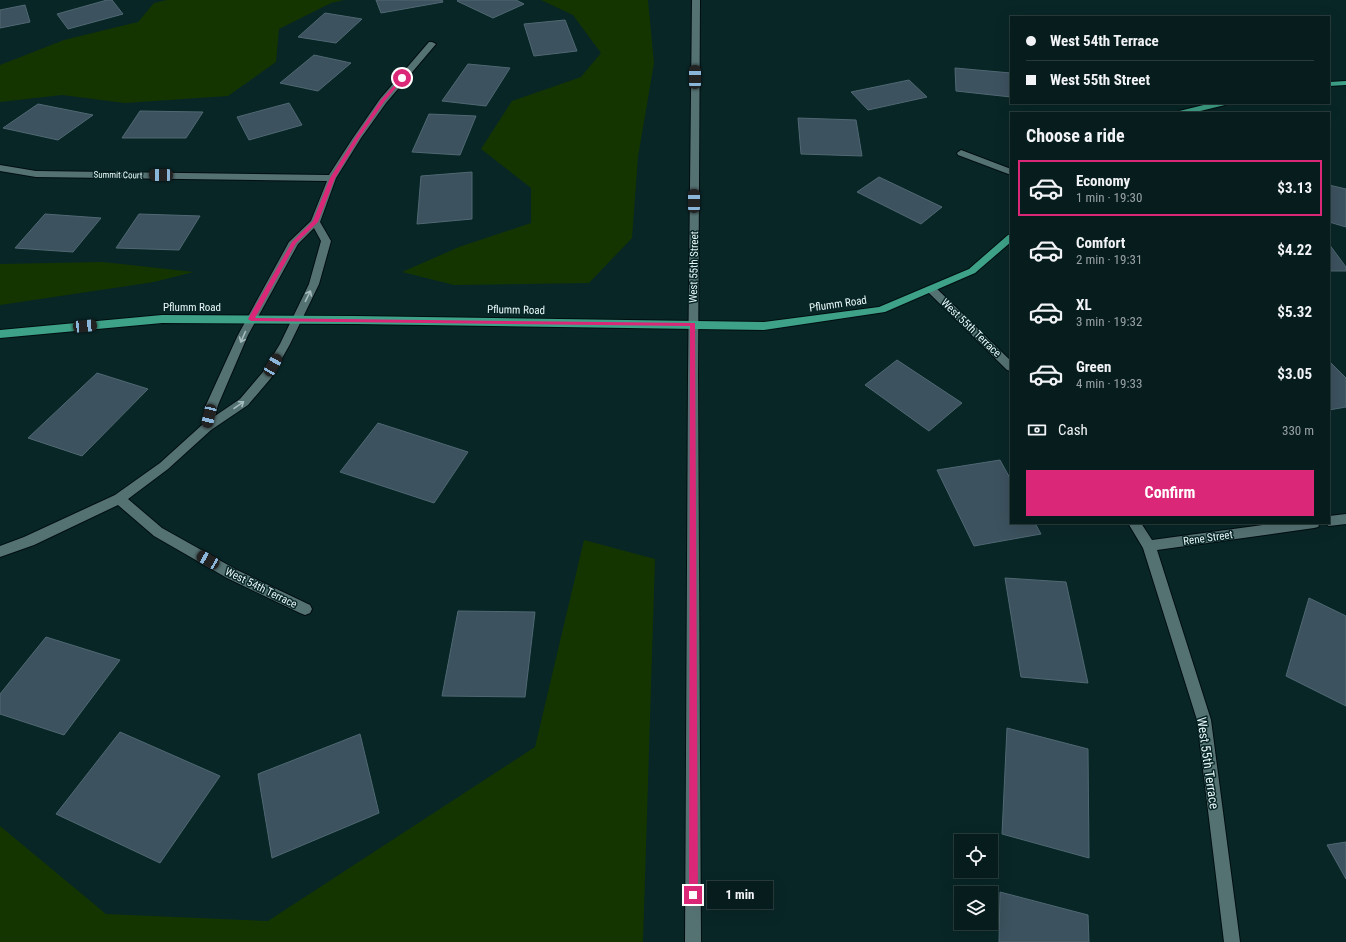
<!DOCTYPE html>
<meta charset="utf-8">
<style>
body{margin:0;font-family:"Roboto Condensed",sans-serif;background:#102526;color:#f1f3f6;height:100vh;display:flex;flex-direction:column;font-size:15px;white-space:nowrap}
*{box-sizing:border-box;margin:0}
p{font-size:13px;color:#98a1a4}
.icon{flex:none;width:22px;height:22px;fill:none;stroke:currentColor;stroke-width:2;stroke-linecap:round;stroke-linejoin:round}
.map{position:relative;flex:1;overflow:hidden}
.panel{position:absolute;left:1010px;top:112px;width:320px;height:412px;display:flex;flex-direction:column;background:#071c1d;border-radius:0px;box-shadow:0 4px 16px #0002,0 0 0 1px #283a3b}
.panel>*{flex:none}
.guide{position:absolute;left:1010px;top:16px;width:320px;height:88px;border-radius:0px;box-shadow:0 4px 16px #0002,0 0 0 1px #283a3b;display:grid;align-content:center;height:88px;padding:0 16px;background:#071c1d}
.tools{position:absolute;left:954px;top:834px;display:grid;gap:8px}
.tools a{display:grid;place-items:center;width:44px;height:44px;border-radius:0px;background:#071c1d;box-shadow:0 4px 16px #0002,0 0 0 1px #283a3b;font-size:20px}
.end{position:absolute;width:18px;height:18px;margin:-9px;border:5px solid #db2777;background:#fff;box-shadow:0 0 0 2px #fff}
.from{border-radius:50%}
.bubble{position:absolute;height:28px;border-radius:0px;background:#071c1d;box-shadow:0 4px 16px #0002,0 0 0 1px #283a3b;font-size:13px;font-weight:700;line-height:28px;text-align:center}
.car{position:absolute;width:12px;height:24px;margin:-12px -6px;border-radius:5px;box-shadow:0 0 3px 1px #0007;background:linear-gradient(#222 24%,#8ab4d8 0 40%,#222 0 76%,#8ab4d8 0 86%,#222 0)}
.guide b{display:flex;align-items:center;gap:14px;height:38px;font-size:15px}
.guide b+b{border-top:1px solid #283a3b}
.guide i{width:10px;height:10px;background:#f1f3f6}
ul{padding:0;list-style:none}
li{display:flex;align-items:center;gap:12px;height:56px;margin:0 8px 6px;padding:0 8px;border:2px solid transparent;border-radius:0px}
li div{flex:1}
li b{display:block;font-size:15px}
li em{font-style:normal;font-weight:700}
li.on{border-color:#db2777}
li>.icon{width:36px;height:36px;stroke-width:1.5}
h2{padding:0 16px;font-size:18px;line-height:48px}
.pay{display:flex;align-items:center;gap:10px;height:44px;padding:0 16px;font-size:15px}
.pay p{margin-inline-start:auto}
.action{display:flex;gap:8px;margin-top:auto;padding:8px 16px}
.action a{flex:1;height:46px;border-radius:0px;background:#db2777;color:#fff;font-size:16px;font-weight:700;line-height:46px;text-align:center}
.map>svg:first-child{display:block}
.green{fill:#143500}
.building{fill:#3c525e;stroke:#506873}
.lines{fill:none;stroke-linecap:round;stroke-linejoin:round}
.minor-casing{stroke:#000e10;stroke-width:2}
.major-casing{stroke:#000e10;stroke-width:2}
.minor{fill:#557273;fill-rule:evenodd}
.major{fill:#3ea288;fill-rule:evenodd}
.oneway{stroke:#a6bcbd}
.route{fill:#db2777}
.labels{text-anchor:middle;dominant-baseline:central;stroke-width:3;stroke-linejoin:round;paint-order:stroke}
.far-street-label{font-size:9px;fill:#e9f9f9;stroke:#092627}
.street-label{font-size:11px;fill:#e9f9f9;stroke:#092627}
.near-street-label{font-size:13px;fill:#e9f9f9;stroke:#092627}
</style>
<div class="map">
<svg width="1346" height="942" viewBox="0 0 1346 942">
<rect width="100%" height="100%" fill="#092627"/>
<g class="green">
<path d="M167,0H344L331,3L279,29L276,62L228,96L125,103L62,95L0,102V65L64,40L138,22L154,3Z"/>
<path d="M541,0H648L654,63L638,157L632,238L589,283L454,285L402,272L459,247L531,223V188L481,149L512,101L581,77L601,53L573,15Z"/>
<path d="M103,262L194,272L154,282L0,305V264Z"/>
<path d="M584,540L655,559L643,942H0V826L106,914L268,921L535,747Z"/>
</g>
<g class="building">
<path d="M107,0H112L123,14L68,29L57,14Z"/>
<path d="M376,0H442L443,2L381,13Z"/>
<path d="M458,0H516L524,4L493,18L457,1Z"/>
<path d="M25,5L30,22L0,28V10Z"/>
<path d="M325,13L362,19L336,43L298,37Z"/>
<path d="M565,20L577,51L534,56L524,24Z"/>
<path d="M314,55L351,63L318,91L280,83Z"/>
<path d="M468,64L510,68L486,106L442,101Z"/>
<path d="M955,68L1011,73V97L956,91Z"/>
<path d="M909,80L927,97L868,110L851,92Z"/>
<path d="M289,103L302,125L249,140L237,117Z"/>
<path d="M38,104L93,115L58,140L3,128Z"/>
<path d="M140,111L203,112L186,138H122Z"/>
<path d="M429,114L476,116L460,155L412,152Z"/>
<path d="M798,118L856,120L862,156L801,154Z"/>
<path d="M472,172V219L417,224L421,176Z"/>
<path d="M879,177L942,207L921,224L857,192Z"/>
<path d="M1329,185L1346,189V227L1329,222Z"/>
<path d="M45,214L101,218L73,252L15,248Z"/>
<path d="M139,214L200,216L179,250L116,248Z"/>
<path d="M1329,244L1346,267V271H1329Z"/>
<path d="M897,360L962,403L929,431L865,385Z"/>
<path d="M1329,361L1346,378V407L1329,410Z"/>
<path d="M97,373L148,389L82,456L28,438Z"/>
<path d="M378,423L468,452L434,503L340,472Z"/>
<path d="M1000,460L1011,480V523H1035L1041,534L974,546L937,470Z"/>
<path d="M1005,578L1066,582L1088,683L1021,677Z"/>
<path d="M1309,598L1346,616V706L1286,676Z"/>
<path d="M458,611L535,612L525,697L442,696Z"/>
<path d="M46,637L120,660L64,735L0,714V694Z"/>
<path d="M1007,728L1088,749L1089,858L1002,834Z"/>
<path d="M120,732L220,776L160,863L56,814Z"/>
<path d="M360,734L379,813L272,858L258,774Z"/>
<path d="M1346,842V879L1327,845Z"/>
<path d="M1000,892L1088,915L1089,942H999Z"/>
</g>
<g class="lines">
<g class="minor-casing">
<g id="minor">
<path d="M692,0H700L698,376L701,942H685L688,376Z"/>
<path d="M429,42H432L436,44L386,103L361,138L336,178L320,222L331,241L319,284L290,344L271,378L248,405L211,430L168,469L128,499L162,528L237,570L310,605L312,609L310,613L305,615L300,613L227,578L154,536L118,505L34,545L0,557V546L24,537L115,495L160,463L202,425L206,405L238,335L289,242L311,221L327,181L36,177L0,171V165L36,171L329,175L353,138L380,99ZM314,228L321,241L309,284L280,344L263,372L240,399L215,416L218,405L248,335L298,244Z"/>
<path d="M961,150L1011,169V175L958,155L957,153Z"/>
<path d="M931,286L935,287L1011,361V371L1007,370L927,291L926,289L927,287Z"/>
<path d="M1346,514V524L1329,526L1324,523H1329V516Z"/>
<path d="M1128,523H1141L1152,540L1277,523H1320L1318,527L1314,528L1157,550L1211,720L1240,942H1224L1197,720L1143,548Z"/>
</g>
</g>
<g class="major-casing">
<g id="major">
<path d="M1346,81V85L1329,86V82Z"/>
<path d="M1212,103H1226L1225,105L1192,113H1178L1179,111Z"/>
<path d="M1011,234V242L975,273L885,312L764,330L355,324L162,323L0,338V330L162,315L355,316L764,322L879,307L969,269L1008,235Z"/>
</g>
</g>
<use href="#minor" class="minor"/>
<use href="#major" class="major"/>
</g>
<defs><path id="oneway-shaft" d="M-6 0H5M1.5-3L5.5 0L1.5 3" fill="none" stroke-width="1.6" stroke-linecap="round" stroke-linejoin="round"/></defs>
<g class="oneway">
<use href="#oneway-shaft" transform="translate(308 296) rotate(-64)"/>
<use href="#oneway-shaft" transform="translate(243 337) rotate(114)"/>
<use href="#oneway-shaft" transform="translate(239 405) rotate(-35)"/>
</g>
<path class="route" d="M401,78H404L384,102L359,138L335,178L318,222L296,243L255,318L695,323L698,895L696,898L693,899L690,898L689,895L690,326L251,321L248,319L292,242L313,221L330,178L355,138L381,100Z"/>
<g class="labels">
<g class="far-street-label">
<text transform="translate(118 175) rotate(1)">Summit Court</text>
</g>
<g class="street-label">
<text transform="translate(694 267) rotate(-89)">West 55th Street</text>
<text transform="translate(838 304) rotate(-8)">Pflumm Road</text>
<text x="192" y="307">Pflumm Road</text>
<text transform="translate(516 310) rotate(1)">Pflumm Road</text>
<text transform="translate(971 328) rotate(44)">West 55th Terrace</text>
<text transform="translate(1208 538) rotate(-8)">Rene Street</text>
<text transform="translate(261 588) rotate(26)">West 54th Terrace</text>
</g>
<g class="near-street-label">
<text transform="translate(1208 763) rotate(82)">West 55th Terrace</text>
</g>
</g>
</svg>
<div class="tools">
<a><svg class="icon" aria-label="locate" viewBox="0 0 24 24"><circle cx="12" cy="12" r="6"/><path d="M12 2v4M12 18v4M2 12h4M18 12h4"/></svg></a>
<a><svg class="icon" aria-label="layers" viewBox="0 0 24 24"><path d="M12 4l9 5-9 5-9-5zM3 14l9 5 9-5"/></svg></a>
</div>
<i class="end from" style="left:402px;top:78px"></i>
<i class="end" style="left:693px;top:895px"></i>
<div class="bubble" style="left:707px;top:881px;width:66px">1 min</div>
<i class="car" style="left:695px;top:77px;rotate:0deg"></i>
<i class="car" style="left:161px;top:175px;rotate:271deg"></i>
<i class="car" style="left:694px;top:201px;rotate:0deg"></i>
<i class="car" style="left:85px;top:326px;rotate:85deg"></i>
<i class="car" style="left:273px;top:365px;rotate:30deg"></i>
<i class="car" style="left:209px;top:416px;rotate:193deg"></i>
<i class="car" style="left:208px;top:560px;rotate:300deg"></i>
<div class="guide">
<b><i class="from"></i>West 54th Terrace</b>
<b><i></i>West 55th Street</b>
</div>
<section class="panel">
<h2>Choose a ride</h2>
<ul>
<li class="on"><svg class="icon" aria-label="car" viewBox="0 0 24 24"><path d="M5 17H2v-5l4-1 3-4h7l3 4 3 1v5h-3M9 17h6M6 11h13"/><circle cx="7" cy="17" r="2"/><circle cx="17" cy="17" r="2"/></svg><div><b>Economy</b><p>1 min · 19:30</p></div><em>$3.13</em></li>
<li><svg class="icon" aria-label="car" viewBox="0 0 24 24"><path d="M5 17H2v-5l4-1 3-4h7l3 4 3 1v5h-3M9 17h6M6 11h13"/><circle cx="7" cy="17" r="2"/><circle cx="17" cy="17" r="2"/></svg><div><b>Comfort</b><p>2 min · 19:31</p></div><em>$4.22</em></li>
<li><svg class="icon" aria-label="car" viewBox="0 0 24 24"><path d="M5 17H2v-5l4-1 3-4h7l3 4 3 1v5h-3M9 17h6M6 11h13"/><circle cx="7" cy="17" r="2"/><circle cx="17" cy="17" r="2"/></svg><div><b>XL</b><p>3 min · 19:32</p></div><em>$5.32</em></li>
<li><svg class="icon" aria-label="car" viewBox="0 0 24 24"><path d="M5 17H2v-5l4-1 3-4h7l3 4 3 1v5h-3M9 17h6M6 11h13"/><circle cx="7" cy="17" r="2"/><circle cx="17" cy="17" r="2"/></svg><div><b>Green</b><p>4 min · 19:33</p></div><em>$3.05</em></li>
</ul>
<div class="pay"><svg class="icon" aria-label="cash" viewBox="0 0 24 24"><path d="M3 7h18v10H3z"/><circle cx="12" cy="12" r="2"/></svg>Cash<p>330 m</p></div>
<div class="action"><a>Confirm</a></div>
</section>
</div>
